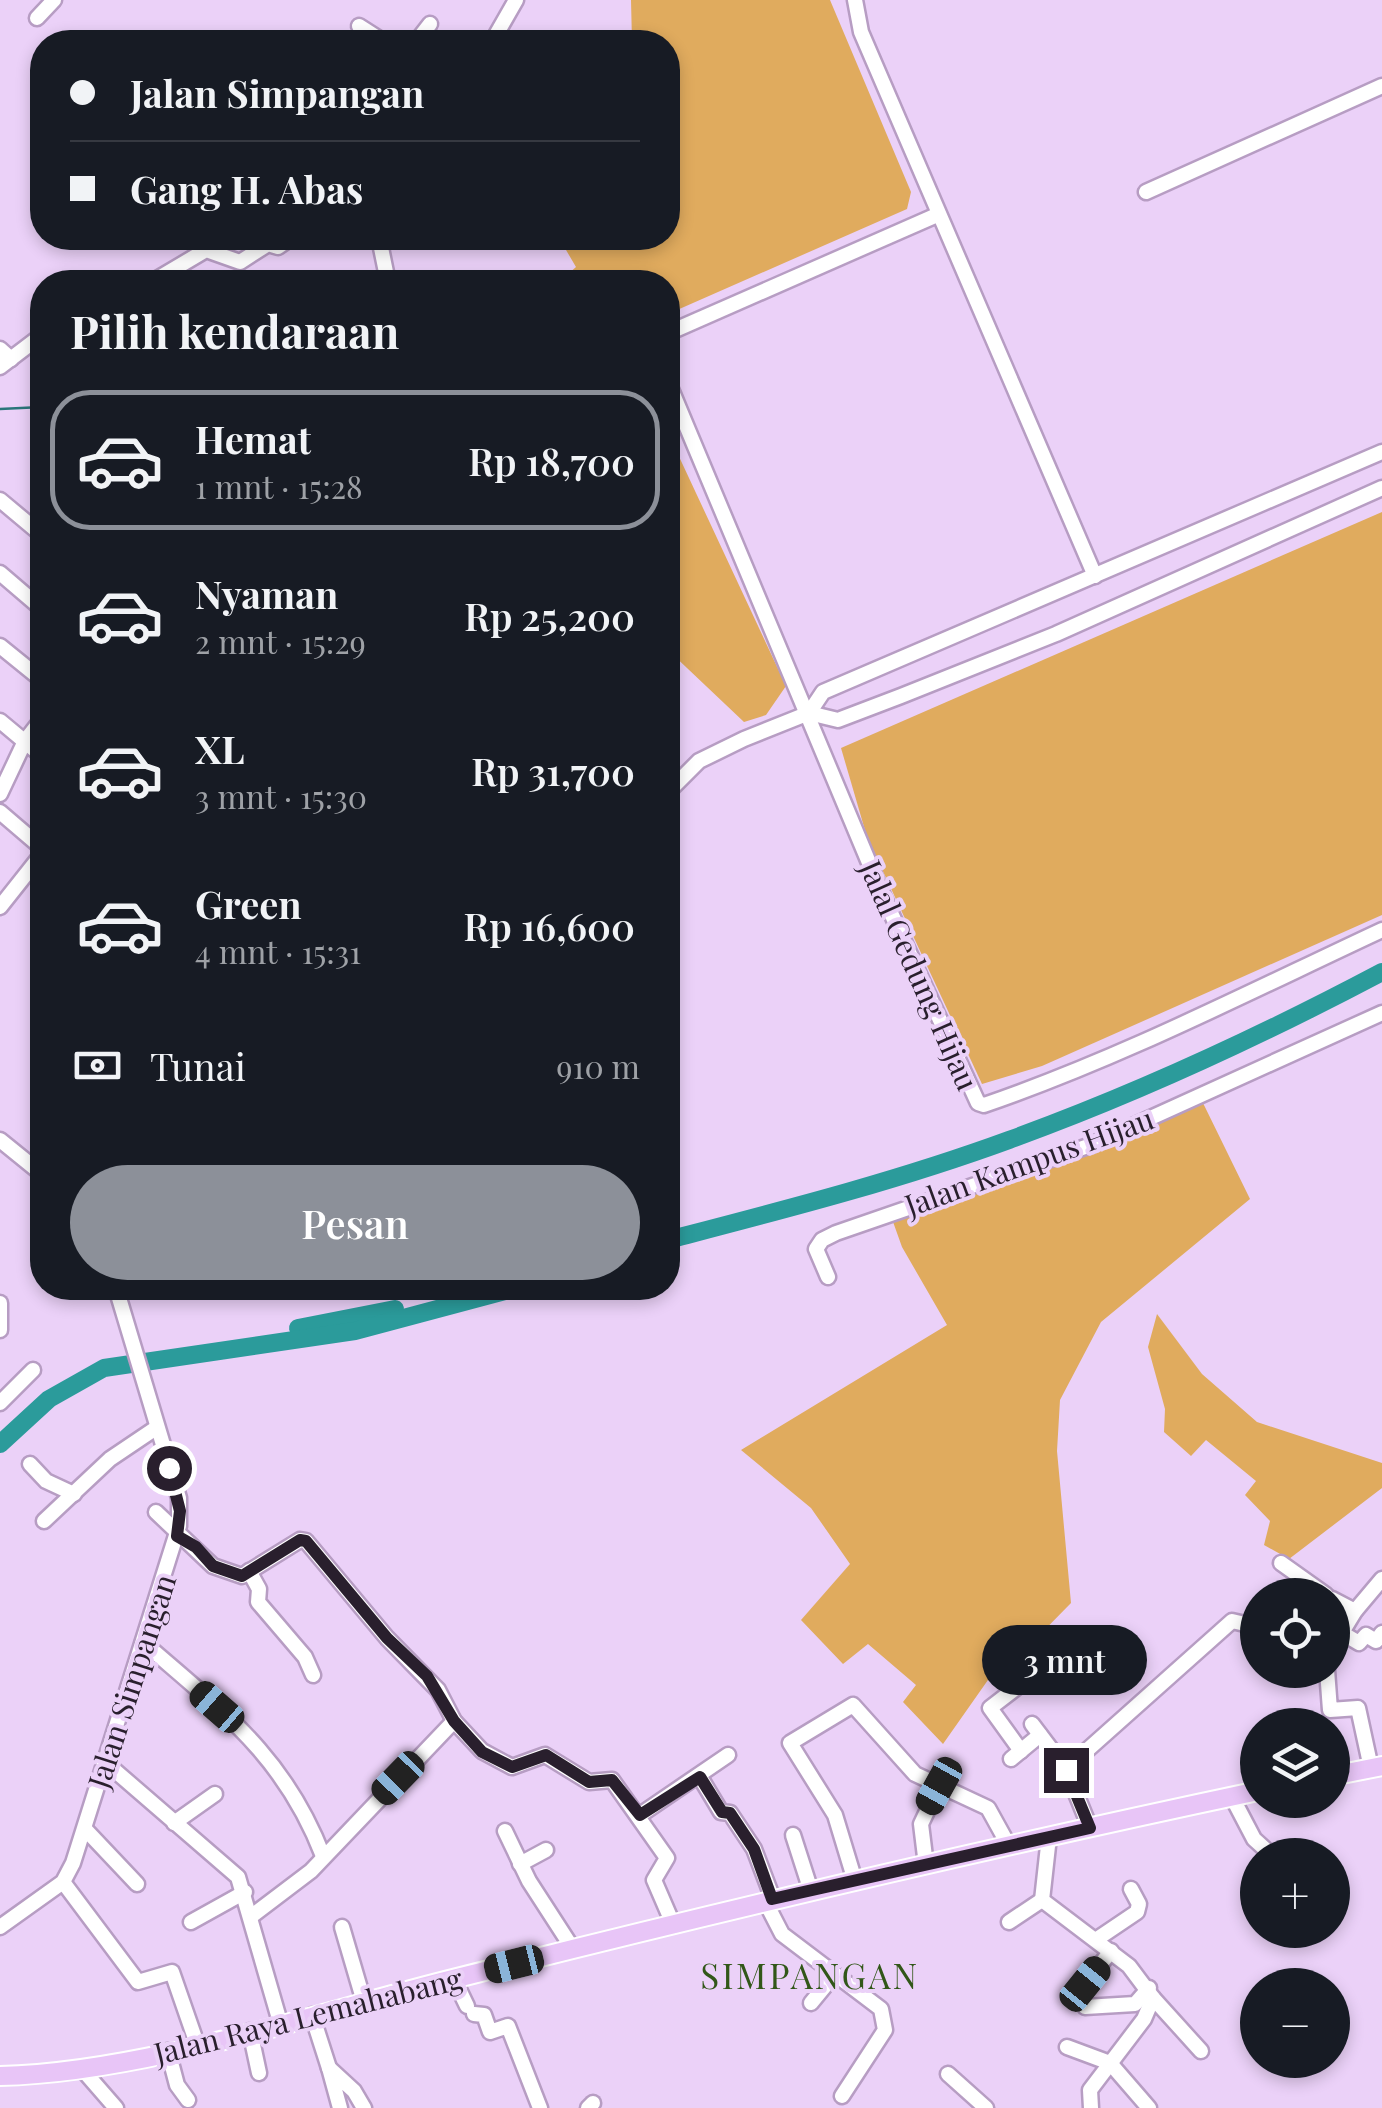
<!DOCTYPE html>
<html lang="id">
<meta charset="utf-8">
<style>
body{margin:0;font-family:"Playfair Display",serif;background:#242831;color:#f1f3f6;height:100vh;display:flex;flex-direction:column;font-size:38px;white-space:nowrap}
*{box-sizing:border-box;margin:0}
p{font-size:32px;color:#9ea1a6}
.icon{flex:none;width:55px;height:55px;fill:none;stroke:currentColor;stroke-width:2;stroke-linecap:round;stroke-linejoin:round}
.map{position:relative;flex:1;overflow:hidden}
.drawer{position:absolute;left:30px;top:270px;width:650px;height:1030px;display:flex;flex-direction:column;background:#171b24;border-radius:40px;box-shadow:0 5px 15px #0003}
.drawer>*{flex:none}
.hud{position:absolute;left:30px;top:30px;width:650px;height:220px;border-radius:40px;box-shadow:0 5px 15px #0003;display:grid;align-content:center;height:220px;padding:0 40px;background:#171b24}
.fabs{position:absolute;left:1240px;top:1578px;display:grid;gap:20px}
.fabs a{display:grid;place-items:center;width:110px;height:110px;border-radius:50%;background:#171b24;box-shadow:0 5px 15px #0003;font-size:50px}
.end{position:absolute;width:45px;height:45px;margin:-22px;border:12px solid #291f2d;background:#fff;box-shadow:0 0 0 5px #fff}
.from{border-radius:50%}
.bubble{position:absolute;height:70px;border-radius:35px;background:#171b24;box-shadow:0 5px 15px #0003;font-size:32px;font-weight:600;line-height:70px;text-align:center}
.car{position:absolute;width:30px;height:60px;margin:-30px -15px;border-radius:12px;box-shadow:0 0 8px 2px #0007;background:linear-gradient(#222 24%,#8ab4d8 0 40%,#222 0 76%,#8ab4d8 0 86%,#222 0)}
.hud b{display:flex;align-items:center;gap:35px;height:95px;font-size:38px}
.hud b+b{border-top:2px solid #363941}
.hud i{width:25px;height:25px;background:#f1f3f6}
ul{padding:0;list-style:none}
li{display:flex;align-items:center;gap:30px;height:140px;margin:0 20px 15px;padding:0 20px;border:5px solid transparent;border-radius:40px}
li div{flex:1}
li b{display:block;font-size:38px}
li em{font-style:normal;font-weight:600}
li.active{border-color:#8c9099}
li>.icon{width:90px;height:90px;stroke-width:1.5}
h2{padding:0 40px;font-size:45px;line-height:120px}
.pay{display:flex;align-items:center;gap:25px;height:110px;padding:0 40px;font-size:38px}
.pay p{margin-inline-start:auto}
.action{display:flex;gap:20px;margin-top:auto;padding:20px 40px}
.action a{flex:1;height:115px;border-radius:60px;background:#8c9099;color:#fff;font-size:40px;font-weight:600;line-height:115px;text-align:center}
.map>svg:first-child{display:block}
.green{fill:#e0ab5e}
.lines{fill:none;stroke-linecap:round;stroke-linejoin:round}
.stream{stroke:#2a767a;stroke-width:2.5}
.river{stroke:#2b9b9b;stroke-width:18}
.minor-casing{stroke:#b79dc3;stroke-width:19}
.major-casing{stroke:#fff;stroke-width:22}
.minor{stroke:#fff;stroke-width:14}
.major{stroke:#e8c5f7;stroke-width:18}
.route{stroke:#291f2d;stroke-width:12}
.labels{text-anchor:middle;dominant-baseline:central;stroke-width:8;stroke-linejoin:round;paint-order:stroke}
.street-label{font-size:30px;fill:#291f2d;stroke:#ebd1f8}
.quarter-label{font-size:35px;letter-spacing:2.5px;fill:#325719;stroke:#ebd1f8}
</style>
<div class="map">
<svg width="1382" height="2108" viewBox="0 0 1382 2108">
<rect width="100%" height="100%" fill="#ebd1f8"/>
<g class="green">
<path d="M631,0H830L911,192L907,209L668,314V282H559L576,267L559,238H668V42H632Z"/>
<path d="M668,433L786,686L766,715L744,722L668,650V517L674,508L668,500Z"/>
<path d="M1382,512V915L1042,1066L982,1084L867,837L841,748Z"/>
<path d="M1203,1103L1250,1199L1101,1322L1060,1400L1057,1451L1071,1603L1013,1662L995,1670L943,1744L903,1702L916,1685L868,1644L843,1664L801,1620L850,1564L811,1508L741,1450L947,1325L902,1247L892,1219L1035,1175Z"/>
<path d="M1157,1314L1202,1374L1257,1422L1382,1463V1488L1289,1559L1264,1545L1270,1521L1245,1495L1256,1481L1206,1440L1191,1456L1164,1432L1165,1409L1148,1347Z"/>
</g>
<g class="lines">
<path class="stream" d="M0,409L42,407"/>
<g class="river">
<path d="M668,1240C783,1210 897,1181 1009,1140C1136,1094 1263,1035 1382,972"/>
<path d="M298,1328L395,1309"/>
<path d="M0,1444L49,1399L104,1368L355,1331L516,1288"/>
</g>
<g class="minor-casing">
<g id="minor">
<path d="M855,0L861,32L1095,576"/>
<path d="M37,18L54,0"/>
<path d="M359,26L384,42"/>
<path d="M416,42L430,24"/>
<path d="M492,42L516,0"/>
<path d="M1146,192L1382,86"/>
<path d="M379,238L388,282"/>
<path d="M152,282L206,250L240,262L268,244L278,247L291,238"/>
<path d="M668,333L937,215"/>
<path d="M0,349L11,359"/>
<path d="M0,367L42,335"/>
<path d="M668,382L880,889L978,1103L984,1105C1121,1058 1251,991 1382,930"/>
<path d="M0,500L42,535"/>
<path d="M0,573L42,609"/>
<path d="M0,646L42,680"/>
<path d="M809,713L823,692L1382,452"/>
<path d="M0,721L42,756"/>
<path d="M668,792L699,761L744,739L809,713L838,720L901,696L1056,634L1382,488"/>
<path d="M0,794L25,741L42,719"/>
<path d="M0,812L42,848"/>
<path d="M0,907L42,854"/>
<path d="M0,1140L42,1174"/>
<path d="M828,1277L816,1249L822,1240L836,1233L1091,1145L1382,1013"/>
<path d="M0,1303V1330"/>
<path d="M0,1403L33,1370"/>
<path d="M30,1464L46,1481L74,1494"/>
<path d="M156,1512L213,1566L242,1576L300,1540L306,1541L387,1638L438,1690L454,1721L482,1751L512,1767L545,1755L589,1782L612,1780L667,1858L654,1880L673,1924"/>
<path d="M44,1521L110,1459L156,1428"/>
<path d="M1281,1563L1326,1595"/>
<path d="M249,1571L259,1589L258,1602L305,1657L313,1675"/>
<path d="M1332,1599L1355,1611"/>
<path d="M1342,1633L1359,1643L1366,1635L1376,1641L1382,1633"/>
<path d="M143,1642C222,1711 284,1755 323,1856"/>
<path d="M1332,1649L1355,1611L1382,1579"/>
<path d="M1327,1670L1330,1710L1358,1708L1371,1768"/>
<path d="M1032,1724L1066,1769L1090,1828"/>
<path d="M1021,1751L990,1708L1038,1671"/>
<path d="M1011,1759L1040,1735"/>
<path d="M105,1762L238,1877L280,2022"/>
<path d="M1066,1769L1232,1621L1258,1627"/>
<path d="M700,1777L721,1812L730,1813L754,1849L773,1899"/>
<path d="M1232,1797L1254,1839L1265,1849"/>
<path d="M640,1815L728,1755"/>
<path d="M174,1823L215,1794"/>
<path d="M85,1829L137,1884"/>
<path d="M505,1831L529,1881L573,1949"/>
<path d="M793,1835L811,1891"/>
<path d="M1049,1837L1042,1900L1129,1966L1153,1998L1144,2019L1090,2090L1091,2108"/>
<path d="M520,1864L546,1850"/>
<path d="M926,1865L921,1824L939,1786"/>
<path d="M855,1881L835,1815L790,1743L853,1705L915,1774L988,1808L1009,1846"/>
<path d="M63,1882L138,1982L172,1972L197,2044"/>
<path d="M765,1901L782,1934L881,2009L885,2030L842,2096"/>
<path d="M253,1915L311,1871L454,1721"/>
<path d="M191,1922L245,1892"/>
<path d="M1009,1922L1042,1900"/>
<path d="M0,1927L63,1882L73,1863L179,1526V1498L116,1288"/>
<path d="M342,1927L364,2002"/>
<path d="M1097,1939L1137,1912L1139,1904L1131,1889"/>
<path d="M454,1979L467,2006"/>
<path d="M1085,1984L1111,1951"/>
<path d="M1153,1998L1201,2051"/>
<path d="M811,2003L834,1975"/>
<path d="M1085,2007L1135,2004L1149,1988"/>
<path d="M474,2014L484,2015L490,2032L508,2026L540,2108"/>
<path d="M312,2015L329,2068"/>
<path d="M250,2031L259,2073"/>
<path d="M1067,2047L1110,2063L1149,2108"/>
<path d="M168,2051L177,2085L188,2100"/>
<path d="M82,2069L116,2108"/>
<path d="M948,2074L986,2108"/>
<path d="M340,2108L329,2068L354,2091L364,2108"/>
<path d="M588,2108L593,2103"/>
</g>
</g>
<g class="major-casing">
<g id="major">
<path d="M1332,1776L1382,1766"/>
<path d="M0,2076C143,2073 316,2013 457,1978C722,1911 989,1848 1258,1791"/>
</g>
</g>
<use href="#minor" class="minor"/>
<use href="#major" class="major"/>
</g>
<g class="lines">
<path class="route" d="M169,1468L180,1511L177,1536L196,1547L213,1566L242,1576L300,1540L306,1541L387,1638L427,1676L454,1721L482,1752L512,1767L546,1755L589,1782L612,1780L640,1815L700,1777L722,1812L730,1813L754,1849L772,1899L1090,1828L1066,1770"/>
</g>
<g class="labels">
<g class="street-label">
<text transform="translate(920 975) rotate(66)">Jalal Gedung Hijau</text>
<text transform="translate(1029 1161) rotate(-20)">Jalan Kampus Hijau</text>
<text transform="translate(131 1681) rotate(-72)">Jalan Simpangan</text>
<text transform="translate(308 2015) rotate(-14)">Jalan Raya Lemahabang</text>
</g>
<g class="quarter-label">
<text x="810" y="1974">SIMPANGAN</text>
</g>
</g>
</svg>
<div class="fabs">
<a><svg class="icon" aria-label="locate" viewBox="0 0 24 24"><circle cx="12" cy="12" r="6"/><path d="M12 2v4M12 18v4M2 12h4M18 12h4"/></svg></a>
<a><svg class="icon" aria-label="layers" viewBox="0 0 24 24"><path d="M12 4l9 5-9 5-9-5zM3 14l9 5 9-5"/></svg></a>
<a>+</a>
<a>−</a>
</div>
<i class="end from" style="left:169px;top:1468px"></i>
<i class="end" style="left:1066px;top:1770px"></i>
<div class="bubble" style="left:982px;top:1625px;width:165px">3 mnt</div>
<i class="car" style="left:217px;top:1707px;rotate:311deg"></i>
<i class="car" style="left:398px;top:1778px;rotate:224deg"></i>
<i class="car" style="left:939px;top:1786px;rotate:209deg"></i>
<i class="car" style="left:514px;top:1964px;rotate:256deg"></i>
<i class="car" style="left:1085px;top:1984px;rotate:39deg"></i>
<div class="hud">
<b><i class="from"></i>Jalan Simpangan</b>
<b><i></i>Gang H. Abas</b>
</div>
<section class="drawer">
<h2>Pilih kendaraan</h2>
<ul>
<li class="active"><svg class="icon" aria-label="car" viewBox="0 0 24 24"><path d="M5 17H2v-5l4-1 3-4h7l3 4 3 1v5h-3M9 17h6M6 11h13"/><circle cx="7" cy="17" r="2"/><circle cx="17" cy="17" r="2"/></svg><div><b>Hemat</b><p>1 mnt · 15:28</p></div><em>Rp 18,700</em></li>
<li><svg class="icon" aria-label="car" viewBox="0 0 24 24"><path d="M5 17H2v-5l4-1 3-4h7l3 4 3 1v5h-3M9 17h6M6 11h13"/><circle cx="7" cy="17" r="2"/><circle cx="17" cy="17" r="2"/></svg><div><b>Nyaman</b><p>2 mnt · 15:29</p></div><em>Rp 25,200</em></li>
<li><svg class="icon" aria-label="car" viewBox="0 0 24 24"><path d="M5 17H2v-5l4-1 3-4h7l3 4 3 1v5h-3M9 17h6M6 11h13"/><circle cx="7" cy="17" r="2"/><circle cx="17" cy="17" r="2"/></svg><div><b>XL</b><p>3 mnt · 15:30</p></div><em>Rp 31,700</em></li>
<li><svg class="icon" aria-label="car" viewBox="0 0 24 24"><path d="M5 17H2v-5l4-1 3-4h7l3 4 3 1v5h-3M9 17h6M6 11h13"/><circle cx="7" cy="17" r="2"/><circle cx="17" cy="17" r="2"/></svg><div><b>Green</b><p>4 mnt · 15:31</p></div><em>Rp 16,600</em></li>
</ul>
<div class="pay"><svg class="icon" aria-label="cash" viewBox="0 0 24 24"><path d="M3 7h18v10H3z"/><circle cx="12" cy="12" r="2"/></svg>Tunai<p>910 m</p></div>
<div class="action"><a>Pesan</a></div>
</section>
</div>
